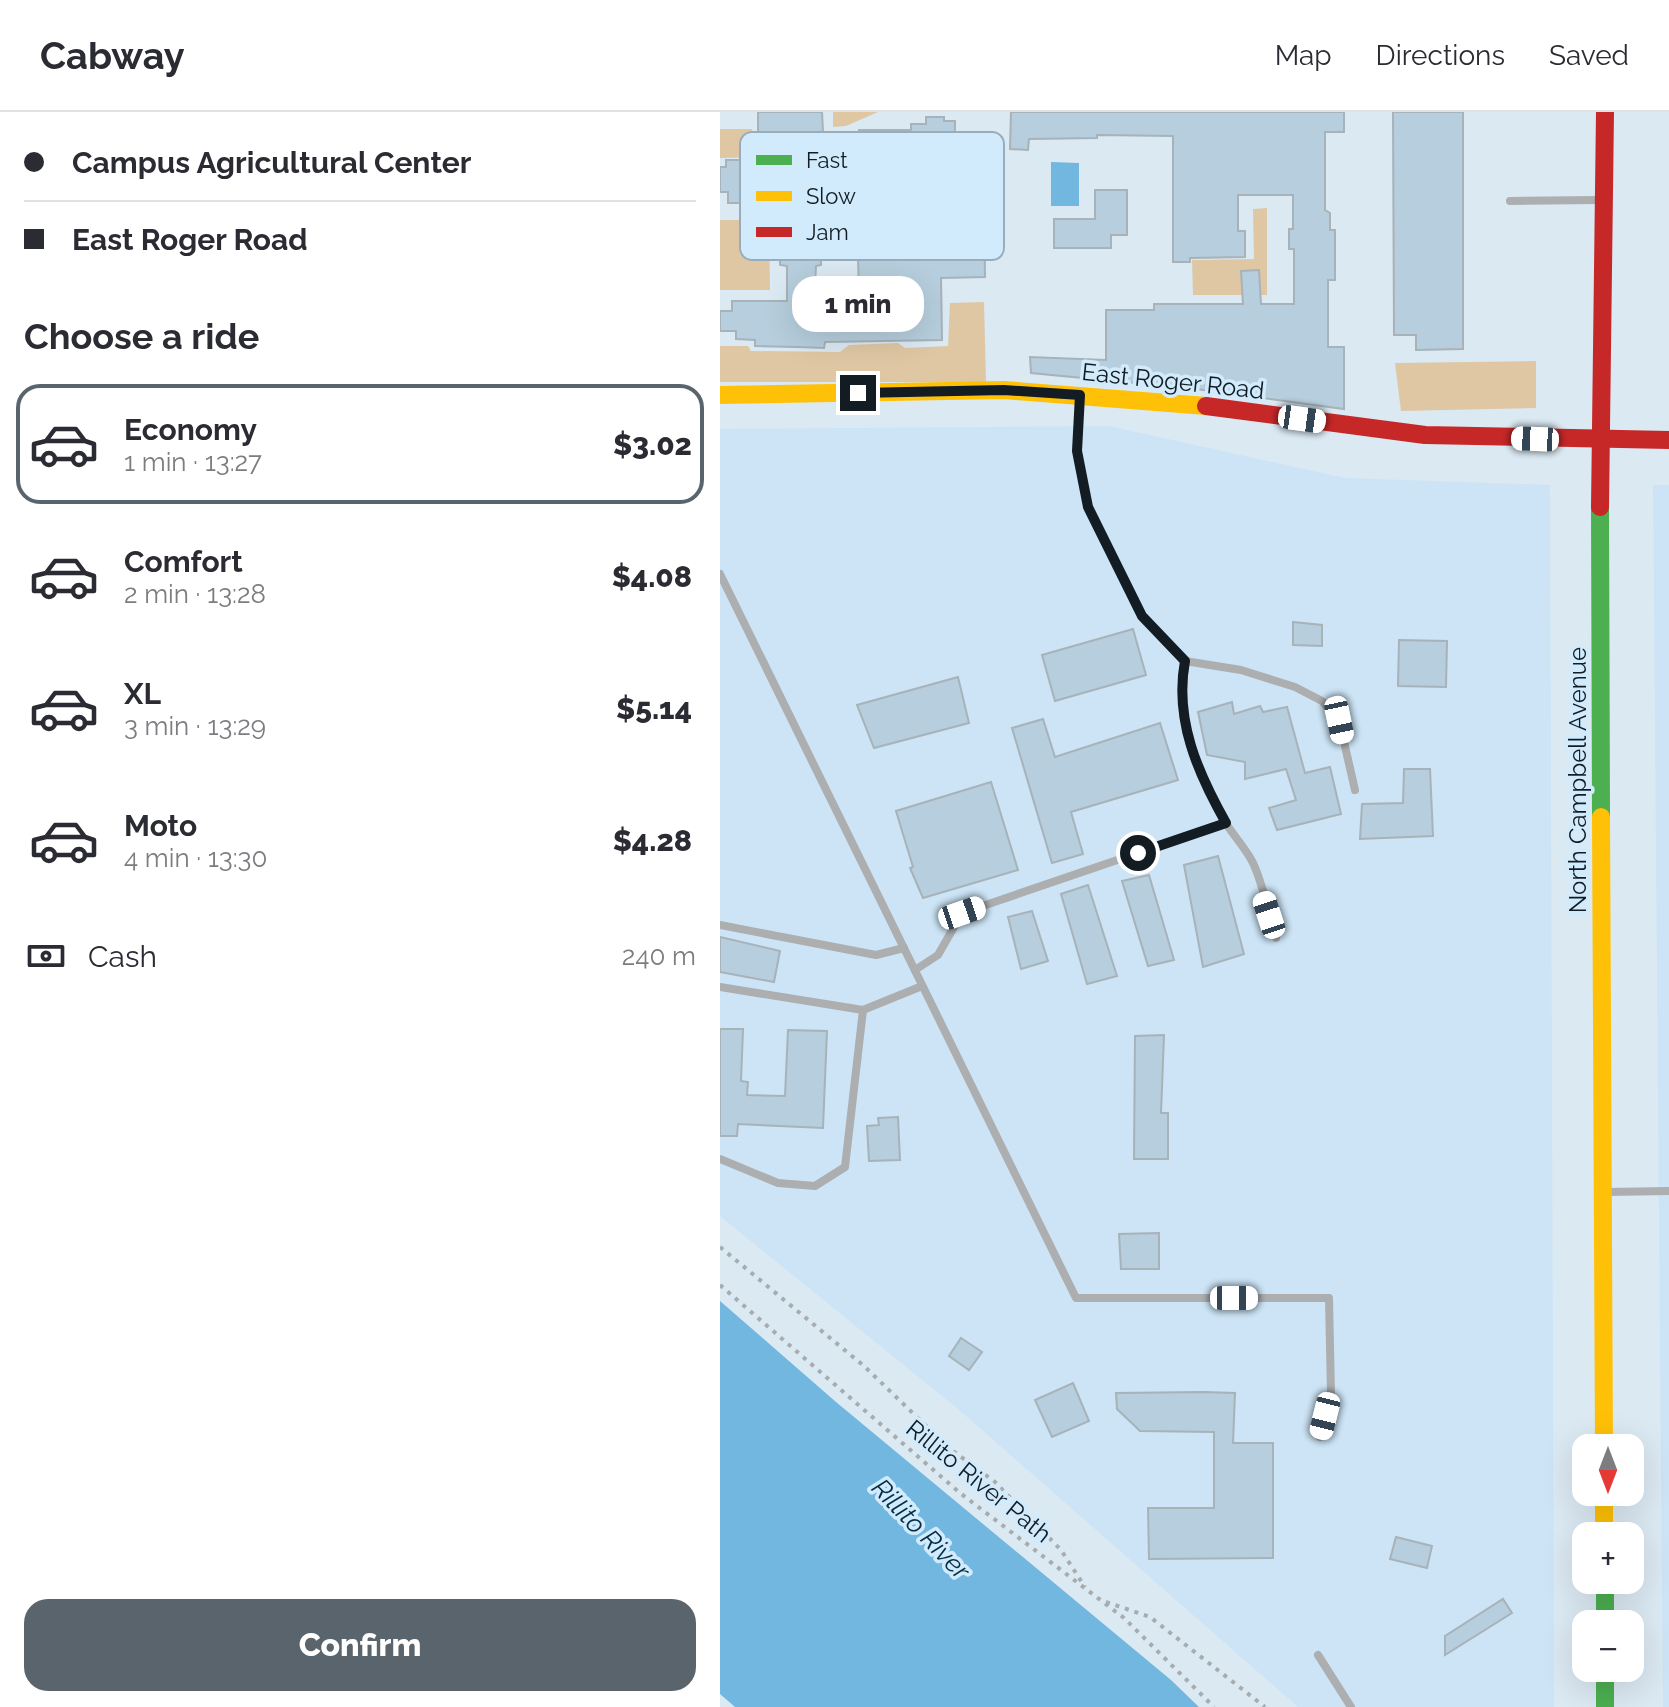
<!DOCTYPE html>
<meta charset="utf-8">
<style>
body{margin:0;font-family:Raleway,sans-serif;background:#f2f2f3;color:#2b2b33;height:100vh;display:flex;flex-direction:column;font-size:30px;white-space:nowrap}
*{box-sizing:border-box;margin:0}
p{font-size:26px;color:#7c7c81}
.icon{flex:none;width:44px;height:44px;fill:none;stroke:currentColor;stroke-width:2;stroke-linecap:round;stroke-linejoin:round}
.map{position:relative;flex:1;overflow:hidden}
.sheet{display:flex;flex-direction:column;background:#fff;width:720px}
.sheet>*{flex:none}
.hud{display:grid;align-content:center;height:176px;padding:0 24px;background:#fff}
.needle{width:52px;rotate:180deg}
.fabs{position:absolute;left:852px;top:1322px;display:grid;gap:16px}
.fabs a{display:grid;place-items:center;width:72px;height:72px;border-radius:16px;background:#fff;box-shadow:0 8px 32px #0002;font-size:40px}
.end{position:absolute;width:36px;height:36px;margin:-18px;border:10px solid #131c23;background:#fff;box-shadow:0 0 0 4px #fff}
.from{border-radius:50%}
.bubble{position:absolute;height:56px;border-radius:24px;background:#fff;box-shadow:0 8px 32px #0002;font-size:26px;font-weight:800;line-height:56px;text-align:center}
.car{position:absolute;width:24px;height:48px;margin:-24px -12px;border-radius:10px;box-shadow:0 0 6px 2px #0007;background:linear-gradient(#fff 24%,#345 0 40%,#fff 0 76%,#345 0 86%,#fff 0)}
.hud b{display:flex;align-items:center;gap:28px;height:76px;font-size:30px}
.hud b+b{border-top:2px solid #e1e1e2}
.hud i{width:20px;height:20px;background:#2b2b33}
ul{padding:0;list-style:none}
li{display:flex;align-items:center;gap:24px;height:120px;margin:0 16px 12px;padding:0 8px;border:4px solid transparent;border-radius:24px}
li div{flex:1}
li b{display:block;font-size:30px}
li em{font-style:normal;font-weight:800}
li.active{border-color:#59646c}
li>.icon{width:72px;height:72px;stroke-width:1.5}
h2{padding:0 24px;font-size:36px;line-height:96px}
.pay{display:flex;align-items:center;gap:20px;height:88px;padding:0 24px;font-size:30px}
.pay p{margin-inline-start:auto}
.primary-button{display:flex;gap:16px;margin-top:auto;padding:16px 24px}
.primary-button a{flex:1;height:92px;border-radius:24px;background:#59646c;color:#fff;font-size:32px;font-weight:800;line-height:92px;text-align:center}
header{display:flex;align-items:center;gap:48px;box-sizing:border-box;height:112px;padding:0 40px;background:#fff;border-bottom:2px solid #e1e1e2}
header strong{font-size:38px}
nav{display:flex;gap:44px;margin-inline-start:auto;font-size:28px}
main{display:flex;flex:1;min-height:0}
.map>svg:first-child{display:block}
.built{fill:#cce4f5}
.green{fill:#dfc7a4}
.water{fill:#72b7e0}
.building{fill:#b6cedd;stroke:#a7b2b9;stroke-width:2;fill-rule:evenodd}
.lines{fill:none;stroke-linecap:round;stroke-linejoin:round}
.path{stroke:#a7acae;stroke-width:4;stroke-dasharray:4 6;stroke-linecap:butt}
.lane{stroke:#acaeaf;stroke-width:8}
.fast{stroke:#4caf50;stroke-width:18}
.slow{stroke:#ffc107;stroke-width:18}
.jam{stroke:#c62828;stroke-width:18}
.route{stroke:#131c23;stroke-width:10}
.labels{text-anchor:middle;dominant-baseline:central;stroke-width:7;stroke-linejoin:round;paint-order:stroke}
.street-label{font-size:24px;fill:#131c23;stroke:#d1ebfd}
.water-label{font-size:26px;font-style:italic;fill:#052e44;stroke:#d1ebfd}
.key{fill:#d1ebfd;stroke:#98adbc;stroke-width:2}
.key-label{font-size:22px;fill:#131c23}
</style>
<header>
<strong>Cabway</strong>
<nav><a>Map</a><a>Directions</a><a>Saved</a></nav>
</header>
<main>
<section class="sheet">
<div class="hud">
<b><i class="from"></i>Campus Agricultural Center</b>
<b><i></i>East Roger Road</b>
</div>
<h2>Choose a ride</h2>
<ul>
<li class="active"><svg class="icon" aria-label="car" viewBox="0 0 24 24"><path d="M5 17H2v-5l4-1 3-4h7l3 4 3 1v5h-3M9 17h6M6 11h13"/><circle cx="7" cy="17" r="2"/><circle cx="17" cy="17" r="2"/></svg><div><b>Economy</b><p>1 min · 13:27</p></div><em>$3.02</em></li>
<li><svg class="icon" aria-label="car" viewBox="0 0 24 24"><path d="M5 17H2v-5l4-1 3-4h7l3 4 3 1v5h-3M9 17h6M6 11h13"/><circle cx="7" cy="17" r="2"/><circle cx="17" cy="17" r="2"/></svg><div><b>Comfort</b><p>2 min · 13:28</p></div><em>$4.08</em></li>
<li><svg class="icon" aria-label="car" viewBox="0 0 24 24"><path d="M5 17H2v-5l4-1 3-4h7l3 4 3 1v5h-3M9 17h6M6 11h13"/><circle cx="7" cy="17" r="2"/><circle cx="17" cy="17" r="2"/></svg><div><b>XL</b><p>3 min · 13:29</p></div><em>$5.14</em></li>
<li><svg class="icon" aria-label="car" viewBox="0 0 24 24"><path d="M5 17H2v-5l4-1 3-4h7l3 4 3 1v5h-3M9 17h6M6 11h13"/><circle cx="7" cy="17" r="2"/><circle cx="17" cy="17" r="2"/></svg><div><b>Moto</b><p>4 min · 13:30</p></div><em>$4.28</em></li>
</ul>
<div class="pay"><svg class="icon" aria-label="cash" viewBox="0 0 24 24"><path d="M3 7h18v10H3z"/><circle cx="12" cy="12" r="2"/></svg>Cash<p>240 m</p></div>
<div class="primary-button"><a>Confirm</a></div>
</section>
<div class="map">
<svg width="949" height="1595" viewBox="0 0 949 1595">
<rect width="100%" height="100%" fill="#dbe9f3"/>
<g class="built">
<path d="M389,314L625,366L830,373L834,1595H578L238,1297L0,1104V317Z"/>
<path d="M933,373H949V1595H943Z"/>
</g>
<g class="green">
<path d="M113,0H158L126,14L113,15Z"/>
<path d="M0,17H32L33,22L131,19L133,59H110L64,44L51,74V101L39,100L41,45L0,46Z"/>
<path d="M547,96V183H473L472,148L534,147L533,97Z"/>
<path d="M0,108H49L50,178H0Z"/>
<path d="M264,190L266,270H0V234H28L31,239L120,240L129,233L178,231L185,236L228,234L230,191Z"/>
<path d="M816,249V296L681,299L675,251Z"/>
</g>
<g class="water">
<path d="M331,50L359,51V94H331Z"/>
<path d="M0,1189L116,1290L451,1568L479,1595H15L0,1582Z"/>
</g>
<g class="building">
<path d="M38,0H102L103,20H38Z"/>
<path d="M291,0H624V20H605V98L610,101V118H615V168H608V235H624V297L468,276L311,261L310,245L386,248V198H434V192H523L521,159L539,158L541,192H574V137H569V117H573V83H518V119H525V145L470,146V150H453V24L377,23V26L309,27L308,38L290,37Z"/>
<path d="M673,0H743V237L696,238V223H674Z"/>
<path d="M206,5H224V9H235L234,80H264L265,165L221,166L222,228L105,230L104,236L77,235L35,234V228L16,227V219H0V199H12V189H67V154L60,153V91H8V80H0V55H6V48H37V69L98,68L97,80H103L102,97H136L139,18H191V12H206ZM101,144H138L139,183H136V191H94L96,154L101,153Z"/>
<path d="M375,78H407V123H391V136H334V107H375Z"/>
<path d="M573,510L602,513V534L573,533Z"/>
<path d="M413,517L426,563L335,589L322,543Z"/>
<path d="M679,528L727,529L726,575L678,574Z"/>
<path d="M238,565L249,611L154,636L137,593Z"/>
<path d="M512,590L514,602L540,594L543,600L567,595L585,661L610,655L621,702L557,718L549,696L576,688L566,657L525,667V650L487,643L478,600Z"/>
<path d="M323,607L335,645L440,611L458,668L351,700L363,742L332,751L292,616Z"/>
<path d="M684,657H710L713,724L640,727L642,692L683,691Z"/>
<path d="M271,670L298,758L203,786L190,756L193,755L176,699Z"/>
<path d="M498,744L524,842L483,855L464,753Z"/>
<path d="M429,763L454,848L428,854L402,769Z"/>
<path d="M368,773L397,864L367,872L341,782Z"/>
<path d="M312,799L328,849L301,857L288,805Z"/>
<path d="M0,825L60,839L54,870L0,860Z"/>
<path d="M0,917H23L21,969L28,970L27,983L65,984L68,918L107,919L103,1016L18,1012L17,1024H0Z"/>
<path d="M444,923L441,1001H448V1047H414L415,924Z"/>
<path d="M178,1005L180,1048L149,1049L147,1014L159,1013L158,1006Z"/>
<path d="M439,1121V1157H401L399,1122Z"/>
<path d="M241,1226L262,1240L249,1258L229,1244Z"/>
<path d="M353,1271L369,1309L332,1325L315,1288Z"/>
<path d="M483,1280L515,1281L513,1331H553V1446L429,1447L428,1396H494V1320L420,1319L397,1297L396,1281Z"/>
<path d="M676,1425L712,1434L707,1456L670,1447Z"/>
<path d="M783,1487L792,1501L725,1543V1524Z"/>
</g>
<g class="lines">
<g class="path">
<path d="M0,1135L144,1254L229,1336L275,1370L341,1438L365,1475"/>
<path d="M0,1173L240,1381L404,1506L494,1595"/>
<path d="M386,1490L430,1505L545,1595"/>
</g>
<g class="lane">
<path d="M790,89L879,88"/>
<path d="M360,284L357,339L368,395L422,504L465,549L521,558L575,575L602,589L619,608L635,678"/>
<path d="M0,462L356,1186H609L611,1283L600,1325"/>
<path d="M465,549C454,606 477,665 507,713C515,725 525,736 532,749C543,770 548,802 556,826"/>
<path d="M0,813L156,843L184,836"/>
<path d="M195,858L218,843L242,801L506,711"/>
<path d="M0,875L143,898L202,874"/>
<path d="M0,1047L58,1071L95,1074L125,1055L143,898"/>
<path d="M886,1080L949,1079"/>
<path d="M598,1543L631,1595"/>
</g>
<g class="fast">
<path d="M880,395L881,705"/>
<path d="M885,1468V1512"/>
<path d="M885,1556V1595"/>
</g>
<g class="slow">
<path d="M0,283L284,278L486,294"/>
<path d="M881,705L884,1336"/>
<path d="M884,1380V1424"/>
</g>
<g class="jam">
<path d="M486,294L705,323L949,328"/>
<path d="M880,395L885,0"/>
</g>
</g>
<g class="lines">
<path class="route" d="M138,281L284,278L360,283L357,339L368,395L422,504L465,549C454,608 478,661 506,711L418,741"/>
</g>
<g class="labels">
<g class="street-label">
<text transform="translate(453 269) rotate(6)">East Roger Road</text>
<text transform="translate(857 668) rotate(-90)">North Campbell Avenue</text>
<text transform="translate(259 1369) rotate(39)">Rillito River Path</text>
</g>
<g class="water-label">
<text transform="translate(201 1417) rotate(46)">Rillito River</text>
</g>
</g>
<rect x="20" y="20" width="264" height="128" rx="12" class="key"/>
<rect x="36" y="43" width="36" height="10" fill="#4caf50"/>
<rect x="36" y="79" width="36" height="10" fill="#ffc107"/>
<rect x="36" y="115" width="36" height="10" fill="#c62828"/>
<g class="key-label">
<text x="86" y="56">Fast</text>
<text x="86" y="92">Slow</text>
<text x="86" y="128">Jam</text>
</g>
</svg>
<div class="fabs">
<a><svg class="needle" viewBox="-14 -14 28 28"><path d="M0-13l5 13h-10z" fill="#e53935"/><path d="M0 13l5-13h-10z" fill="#7c7c81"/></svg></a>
<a>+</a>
<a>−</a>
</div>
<i class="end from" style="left:418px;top:741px"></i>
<i class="end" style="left:138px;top:281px"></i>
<div class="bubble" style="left:72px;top:164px;width:132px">1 min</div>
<i class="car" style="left:582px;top:307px;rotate:98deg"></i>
<i class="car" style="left:815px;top:327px;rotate:272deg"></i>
<i class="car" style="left:619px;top:608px;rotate:168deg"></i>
<i class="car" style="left:242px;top:801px;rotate:71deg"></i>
<i class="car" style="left:549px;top:803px;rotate:342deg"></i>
<i class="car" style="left:514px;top:1186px;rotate:90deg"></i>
<i class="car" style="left:605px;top:1304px;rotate:194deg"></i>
</div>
</main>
